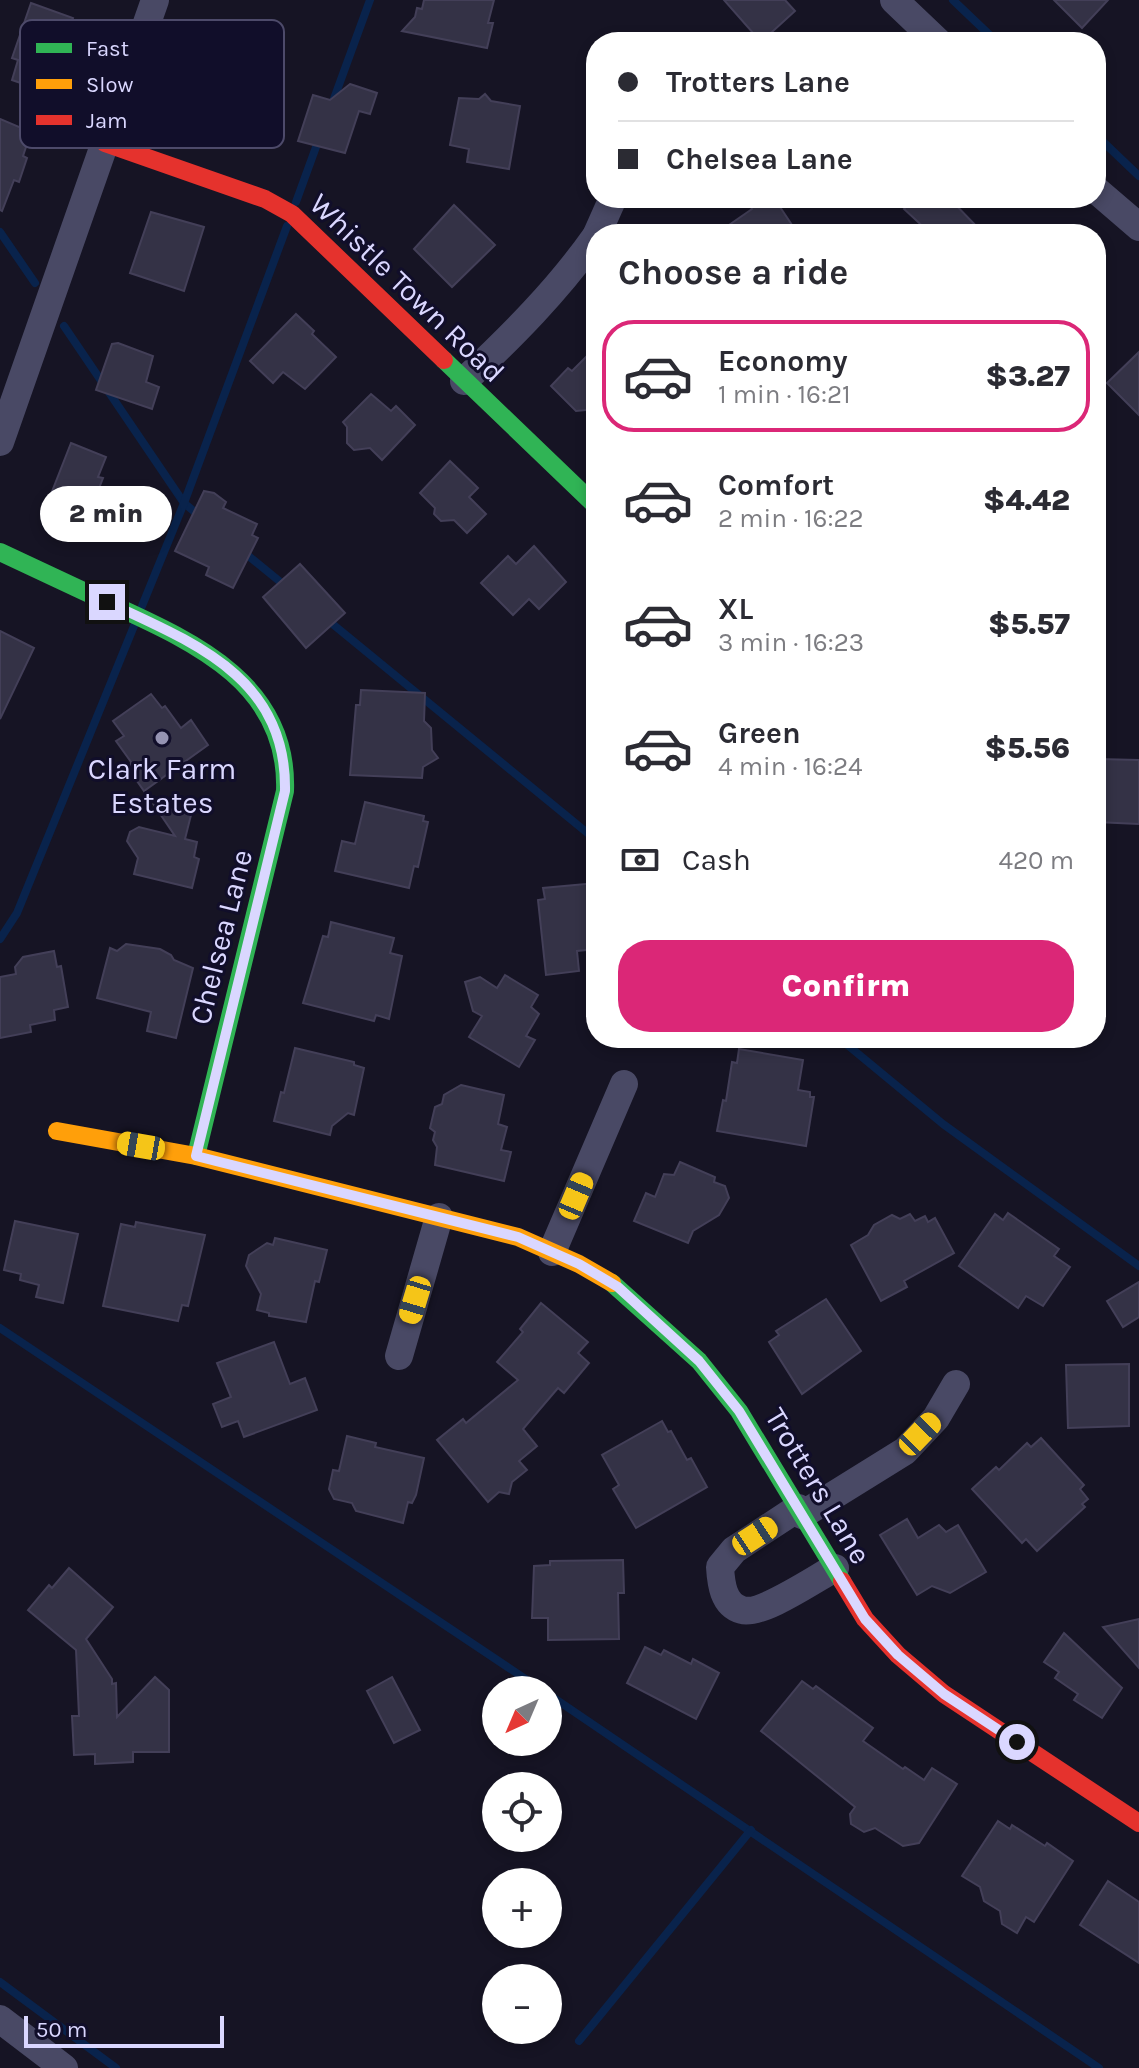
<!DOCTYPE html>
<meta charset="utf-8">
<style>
body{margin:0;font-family:Karla,sans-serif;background:#f7f7f7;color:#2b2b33;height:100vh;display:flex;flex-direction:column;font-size:30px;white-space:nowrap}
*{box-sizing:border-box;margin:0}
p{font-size:26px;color:#7c7c81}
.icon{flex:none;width:44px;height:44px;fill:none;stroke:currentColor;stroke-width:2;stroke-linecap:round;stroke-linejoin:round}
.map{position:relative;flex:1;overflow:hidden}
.details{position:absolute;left:586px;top:224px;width:520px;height:824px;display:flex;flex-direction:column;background:#fff;border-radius:32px;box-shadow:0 4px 12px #0003}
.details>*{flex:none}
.hud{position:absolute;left:586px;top:32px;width:520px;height:176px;border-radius:32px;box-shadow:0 4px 12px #0003;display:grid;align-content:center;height:176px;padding:0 32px;background:#fff}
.needle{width:52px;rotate:224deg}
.buttons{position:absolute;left:482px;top:1676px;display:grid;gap:16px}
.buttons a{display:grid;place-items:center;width:80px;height:80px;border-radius:50%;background:#fff;box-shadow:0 4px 12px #0003;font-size:40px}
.scale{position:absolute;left:24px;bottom:20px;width:200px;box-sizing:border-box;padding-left:8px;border:4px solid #dad7ff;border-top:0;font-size:22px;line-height:28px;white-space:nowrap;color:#dad7ff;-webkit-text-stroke:6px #110e2a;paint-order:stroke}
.end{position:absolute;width:36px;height:36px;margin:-18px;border:10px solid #dad7ff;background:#111;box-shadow:0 0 0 4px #111}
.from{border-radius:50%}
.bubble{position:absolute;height:56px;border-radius:28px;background:#fff;box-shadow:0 4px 12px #0003;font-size:26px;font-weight:800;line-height:56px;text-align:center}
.car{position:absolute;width:24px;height:48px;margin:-24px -12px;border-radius:10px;box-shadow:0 0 6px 2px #0007;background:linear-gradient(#f5c518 24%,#345 0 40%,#f5c518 0 76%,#345 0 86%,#f5c518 0)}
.hud b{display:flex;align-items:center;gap:28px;height:76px;font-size:30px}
.hud b+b{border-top:2px solid #e1e1e2}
.hud i{width:20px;height:20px;background:#2b2b33}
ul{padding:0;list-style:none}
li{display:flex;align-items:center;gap:24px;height:112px;margin:0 16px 12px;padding:0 16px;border:4px solid transparent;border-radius:32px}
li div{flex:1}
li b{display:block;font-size:30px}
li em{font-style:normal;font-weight:800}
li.selected{border-color:#db2777}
li>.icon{width:72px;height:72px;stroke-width:1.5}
h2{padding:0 32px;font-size:36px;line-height:96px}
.pay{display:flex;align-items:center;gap:20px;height:88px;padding:0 32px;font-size:30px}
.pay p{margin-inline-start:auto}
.button{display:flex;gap:16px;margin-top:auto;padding:16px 32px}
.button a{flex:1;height:92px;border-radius:32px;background:#db2777;color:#fff;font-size:32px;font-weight:800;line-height:92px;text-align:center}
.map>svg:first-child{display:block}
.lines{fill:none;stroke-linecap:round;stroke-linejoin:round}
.stream{stroke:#09234c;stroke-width:8}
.building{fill:#343246;stroke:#433f58;stroke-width:2}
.street{stroke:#494965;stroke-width:28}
.fast{stroke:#30b455;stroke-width:18}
.slow{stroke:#ff9f0a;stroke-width:18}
.jam{stroke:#e5322d;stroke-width:18}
.route{stroke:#dad7ff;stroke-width:10}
.poi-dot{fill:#9593b2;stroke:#110e2a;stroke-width:3}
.labels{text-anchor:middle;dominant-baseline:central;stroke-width:6;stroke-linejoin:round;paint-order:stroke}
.street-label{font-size:30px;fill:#dad7ff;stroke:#110e2a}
.poi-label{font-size:30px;fill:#dad7ff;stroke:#110e2a}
.key{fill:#110e2a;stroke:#4d4a6a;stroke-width:2}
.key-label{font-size:22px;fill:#dad7ff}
</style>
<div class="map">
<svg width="1139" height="2068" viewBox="0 0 1139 2068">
<rect width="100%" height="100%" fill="#161424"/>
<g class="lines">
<g class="stream">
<path d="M953,0L997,42"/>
<path d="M332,104L370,0"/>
<path d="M1096,135L1139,176"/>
<path d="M296,202L320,136"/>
<path d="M0,232L35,283"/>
<path d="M64,326L184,503L202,518"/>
<path d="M240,549L289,589"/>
<path d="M142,606L184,503L287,226"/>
<path d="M324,617L596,840"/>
<path d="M0,939L17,913L134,626"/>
<path d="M839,1038L943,1124L1139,1266"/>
<path d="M0,1328L542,1690"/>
<path d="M548,1694L1099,2068"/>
<path d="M0,1982L116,2068"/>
<path d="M579,2041L751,1830"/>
</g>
</g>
<g class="building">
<path d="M424,0H494L488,23H493L487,48L402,31L415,17L417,8L422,9Z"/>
<path d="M724,0H785L795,11L761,42Z"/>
<path d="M1054,0H1108L1082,28Z"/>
<path d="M31,3L73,18L47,92L12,80L18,60L12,58Z"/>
<path d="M350,84L377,93L370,114L359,111L345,153L298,141L313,95L330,100Z"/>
<path d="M485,94L491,101L520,106L509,169L467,162L469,149L450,145L459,98L479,99Z"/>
<path d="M0,119L31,132L23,156L27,158L19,182L14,180L2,211L0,210Z"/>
<path d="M745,198H774L798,234H716L752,209Z"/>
<path d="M914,198H949L984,234H931L904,209Z"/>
<path d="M454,205L495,245L452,287L414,249Z"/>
<path d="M151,212L204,227L184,291L130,273Z"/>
<path d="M296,314L314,331L312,334L336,357L305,389L283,372L273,383L250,361Z"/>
<path d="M118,343L153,356L146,382L159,387L152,409L96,390L112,344Z"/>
<path d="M596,347V409L576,411L551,386L568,368L572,371Z"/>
<path d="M1139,352V415L1107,383Z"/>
<path d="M371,394L391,411L396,406L415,425L382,460L370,448L354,450L347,443V427L343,422Z"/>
<path d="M71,443L106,457L98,477L103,478L82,532L42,517Z"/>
<path d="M450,461L478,488L469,497L486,514L467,533L454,520L441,521L434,514L435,508L420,493Z"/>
<path d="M204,491L214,493L226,502L223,508L257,524L252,535L258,538L233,588L206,575L209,567L175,551Z"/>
<path d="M534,546L566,582L539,609L529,599L513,615L481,583L508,556L516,564Z"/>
<path d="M300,564L345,613L306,648L263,597Z"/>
<path d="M0,631L34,648L0,719Z"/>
<path d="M361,690L425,693L424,721L431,728L432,750L438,758L423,767L422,778L350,775L356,705H360Z"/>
<path d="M151,694L162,708L165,706L181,728L191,720L208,745L144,791L130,771L131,762L116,741L124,736L113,721Z"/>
<path d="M1098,759L1139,760V824L1096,822Z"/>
<path d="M365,802L424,816L423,821L428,822L418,867L414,866L409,888L335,871L342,841L355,844Z"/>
<path d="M154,805L191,815L185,839L197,842L194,857L199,859L192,888L134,874L138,858L127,841L130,832L139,827L175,836Z"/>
<path d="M596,883V949L577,951L579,971L546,975L538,900L545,899L543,888Z"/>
<path d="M331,922L394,938L390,953L402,956L389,1019L376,1015L374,1021L303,1003L323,936L328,937Z"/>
<path d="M126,944L160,949L171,955L174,960L193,968L176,1038L147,1031L151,1012L97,998L110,948L117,951Z"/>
<path d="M54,951L57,967L61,966L68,1007L54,1010L55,1020L30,1025L31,1032L0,1038V977L16,974L15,967L23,957Z"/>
<path d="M505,975L538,995L531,1007L539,1014L526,1036L535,1040L519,1067L469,1037L482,1016L473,1011L465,982L480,977L497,988Z"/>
<path d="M295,1048L354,1062V1065L364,1068L354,1115L348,1113L332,1126L330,1135L274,1121L281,1092L284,1093Z"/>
<path d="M739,1049L803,1060L798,1090L810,1092V1097H814L806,1146L717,1131L723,1100L726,1101L732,1062L737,1063Z"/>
<path d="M461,1085L504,1095L498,1124L507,1127L501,1150L511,1152L504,1181L435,1165L437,1147L433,1140L435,1132L430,1128L435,1107L442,1104L444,1095Z"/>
<path d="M680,1162L715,1177L714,1182L725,1186L729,1198L719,1215L693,1231L688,1243L634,1221L646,1193L655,1197L664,1174L674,1175Z"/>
<path d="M1008,1213L1059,1249L1054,1256L1070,1267L1043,1306L1026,1296L1018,1308L959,1266L995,1214L1003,1220Z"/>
<path d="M910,1214L915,1221L925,1216L928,1222L935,1218L954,1253L904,1281L907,1287L881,1301L851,1245L868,1235L874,1225L892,1215L900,1219Z"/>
<path d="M15,1221L78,1234L63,1303L36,1297L39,1285L20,1280L21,1274L4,1270Z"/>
<path d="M136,1222L205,1235L188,1306L182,1305L178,1321L103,1306L121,1224L135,1227Z"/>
<path d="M275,1238L327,1250L319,1282L315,1281L306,1322L269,1316V1313L257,1310L261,1294L246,1266L249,1255L267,1243L273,1245Z"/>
<path d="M1139,1282V1317L1123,1327L1107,1301Z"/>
<path d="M826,1299L861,1351L802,1394L769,1342L779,1335L776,1331Z"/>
<path d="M541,1303L588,1342L578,1353L589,1363L564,1393L558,1388L523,1429L537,1446L519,1461L527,1470L512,1482L509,1494L499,1492L488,1502L437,1440L463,1419L466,1423L518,1380L497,1362L523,1332L520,1329Z"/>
<path d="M274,1342L290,1384L305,1378L317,1410L244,1437L238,1421L222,1427L213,1404L231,1397L217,1363Z"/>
<path d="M1129,1364V1426L1068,1428L1066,1365Z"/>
<path d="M662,1421L668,1432L671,1431L687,1460L691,1458L707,1487L636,1528L613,1489L619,1485L602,1455Z"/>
<path d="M347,1436L376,1443L375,1447L424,1458L416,1495L412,1503L408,1502L403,1523L356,1511L352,1503L334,1499L329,1489L333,1470L339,1471Z"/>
<path d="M1041,1438L1084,1485L1080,1489L1088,1499L1082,1504L1085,1507L1037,1551L1026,1539L1022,1543L972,1489L996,1467L999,1470L1027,1443L1031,1447Z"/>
<path d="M907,1519L918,1538L939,1525L946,1532L958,1525L986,1572L950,1593L932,1586L917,1595L880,1535Z"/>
<path d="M623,1560L624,1593H618L619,1639L548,1640V1618H532L534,1566L550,1565V1561Z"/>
<path d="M69,1568L113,1607L86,1639L112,1679V1684L116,1683L117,1717L155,1677L169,1690V1752H133V1762L95,1764V1754L74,1755L72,1716H79L76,1650L28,1610L49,1585L52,1588Z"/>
<path d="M1139,1619V1668L1103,1627Z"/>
<path d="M1064,1633L1122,1688L1102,1718L1074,1700L1078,1694L1055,1678L1059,1672L1044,1662Z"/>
<path d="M645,1647L661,1655L664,1650L691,1664L693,1659L719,1673L696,1719L627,1683Z"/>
<path d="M392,1677L420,1730L394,1743L367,1691Z"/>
<path d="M802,1681L813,1689L816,1686L873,1728L863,1741L903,1769L905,1767L924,1780L932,1768L957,1784L919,1843L903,1846L875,1828L864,1832L851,1824L850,1814L855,1807L761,1731Z"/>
<path d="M998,1821L1010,1829L1012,1825L1045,1846L1047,1843L1073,1861L1034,1922L1026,1917L1017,1933L1002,1924L1000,1911L984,1901L980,1887L962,1876Z"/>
<path d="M1108,1881L1139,1902V1963L1080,1925Z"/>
</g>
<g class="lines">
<g class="street">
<path d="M894,0L938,42"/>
<path d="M1096,190L1139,227"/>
<path d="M597,234L613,198"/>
<path d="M464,381C512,336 558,290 596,236"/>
<path d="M0,442L155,0"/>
<path d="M552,1252L624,1084"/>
<path d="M399,1356L439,1217"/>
<path d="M798,1508L734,1550L720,1567C721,1583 723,1605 742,1610C761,1616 816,1578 835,1568"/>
<path d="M802,1515L905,1451L936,1418L956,1384"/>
<path d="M0,2019L64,2068"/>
</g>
<g class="fast">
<path d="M444,360L596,506"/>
<path d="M0,552C37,569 74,587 111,604C194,642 289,684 285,791L196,1156"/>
<path d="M612,1283L699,1361L739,1411L842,1581"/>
</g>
<path class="slow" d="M57,1131L196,1156L518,1237L579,1264L612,1283"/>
<g class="jam">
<path d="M105,143L265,199L292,214L444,360"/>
<path d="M842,1581L865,1619L898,1655L944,1694L1139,1823"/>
</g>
</g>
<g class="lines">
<path class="route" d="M107,602C195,643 287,678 285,791L196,1156L518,1237L579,1264L618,1287L699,1361L739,1411L865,1619L898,1655L944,1694L1017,1742"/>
</g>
<circle class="poi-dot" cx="162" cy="738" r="8"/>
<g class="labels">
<g class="street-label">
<text transform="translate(407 288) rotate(44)">Whistle Town Road</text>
<text transform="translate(221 937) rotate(-76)">Chelsea Lane</text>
<text transform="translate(818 1486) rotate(59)">Trotters Lane</text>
</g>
<g class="poi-label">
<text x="162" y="769">Clark Farm<tspan x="162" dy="34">Estates</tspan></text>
</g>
</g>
<rect x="20" y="20" width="264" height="128" rx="12" class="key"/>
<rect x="36" y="43" width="36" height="10" fill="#30b455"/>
<rect x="36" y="79" width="36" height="10" fill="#ff9f0a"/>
<rect x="36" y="115" width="36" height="10" fill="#e5322d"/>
<g class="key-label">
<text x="86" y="56">Fast</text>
<text x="86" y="92">Slow</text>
<text x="86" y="128">Jam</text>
</g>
</svg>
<div class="buttons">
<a><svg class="needle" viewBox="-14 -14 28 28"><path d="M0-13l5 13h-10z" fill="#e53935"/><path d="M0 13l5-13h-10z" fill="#7c7c81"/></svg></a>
<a><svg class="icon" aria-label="locate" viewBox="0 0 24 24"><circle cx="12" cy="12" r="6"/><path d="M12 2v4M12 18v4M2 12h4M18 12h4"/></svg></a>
<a>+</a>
<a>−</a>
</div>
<div class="scale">50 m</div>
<i class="end from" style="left:1017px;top:1742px"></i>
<i class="end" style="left:107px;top:602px"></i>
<div class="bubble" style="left:40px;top:486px;width:132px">2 min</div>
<i class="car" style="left:141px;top:1146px;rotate:280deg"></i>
<i class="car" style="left:576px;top:1196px;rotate:23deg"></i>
<i class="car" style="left:415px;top:1300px;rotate:197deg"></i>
<i class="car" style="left:920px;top:1434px;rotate:44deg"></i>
<i class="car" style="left:755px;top:1536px;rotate:57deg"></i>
<div class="hud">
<b><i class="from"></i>Trotters Lane</b>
<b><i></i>Chelsea Lane</b>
</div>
<section class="details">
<h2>Choose a ride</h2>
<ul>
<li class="selected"><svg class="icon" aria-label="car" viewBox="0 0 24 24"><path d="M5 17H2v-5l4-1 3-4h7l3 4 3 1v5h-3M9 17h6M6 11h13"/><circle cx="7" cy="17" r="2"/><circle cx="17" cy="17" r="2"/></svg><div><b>Economy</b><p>1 min · 16:21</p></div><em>$3.27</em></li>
<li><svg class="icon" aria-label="car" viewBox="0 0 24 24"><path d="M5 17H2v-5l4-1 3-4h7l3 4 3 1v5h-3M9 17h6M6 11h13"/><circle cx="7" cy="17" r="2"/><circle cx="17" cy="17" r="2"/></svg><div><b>Comfort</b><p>2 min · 16:22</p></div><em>$4.42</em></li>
<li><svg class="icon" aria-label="car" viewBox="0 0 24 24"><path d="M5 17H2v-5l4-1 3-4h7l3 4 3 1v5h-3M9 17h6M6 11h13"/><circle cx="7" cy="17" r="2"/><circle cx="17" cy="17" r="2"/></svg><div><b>XL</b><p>3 min · 16:23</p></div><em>$5.57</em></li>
<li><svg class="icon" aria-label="car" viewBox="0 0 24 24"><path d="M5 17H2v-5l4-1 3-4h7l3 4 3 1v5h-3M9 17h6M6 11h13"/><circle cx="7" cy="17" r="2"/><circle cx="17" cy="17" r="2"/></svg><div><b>Green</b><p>4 min · 16:24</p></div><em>$5.56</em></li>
</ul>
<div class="pay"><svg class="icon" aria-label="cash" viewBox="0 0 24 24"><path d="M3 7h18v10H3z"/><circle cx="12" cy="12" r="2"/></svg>Cash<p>420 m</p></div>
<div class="button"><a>Confirm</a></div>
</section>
</div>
